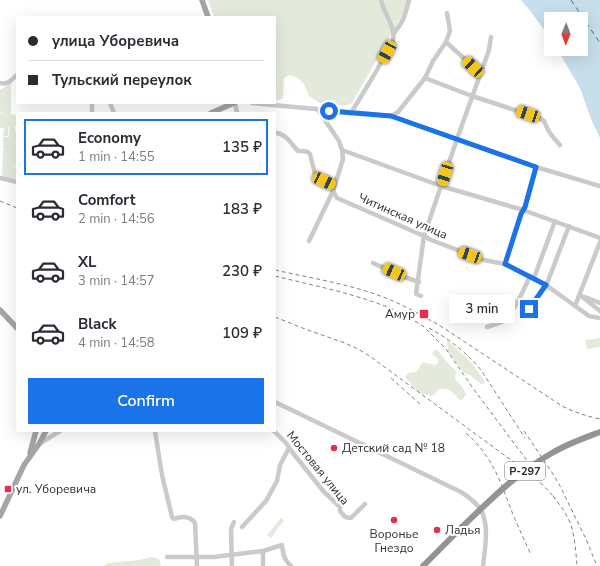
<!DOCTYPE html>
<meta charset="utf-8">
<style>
body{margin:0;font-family:"Nunito Sans",sans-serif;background:#f7f7f7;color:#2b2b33;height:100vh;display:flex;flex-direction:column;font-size:15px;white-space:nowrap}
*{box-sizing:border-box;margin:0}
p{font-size:13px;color:#7c7c81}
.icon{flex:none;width:22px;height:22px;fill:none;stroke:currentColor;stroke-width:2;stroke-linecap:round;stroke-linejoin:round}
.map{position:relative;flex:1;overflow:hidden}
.panel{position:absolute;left:16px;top:112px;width:260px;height:320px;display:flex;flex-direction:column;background:#fff;border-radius:0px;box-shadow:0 4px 16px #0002}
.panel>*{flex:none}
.guide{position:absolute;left:16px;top:16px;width:260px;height:88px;border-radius:0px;box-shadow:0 4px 16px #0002;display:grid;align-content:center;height:88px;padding:0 12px;background:#fff}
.needle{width:26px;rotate:181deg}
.fabs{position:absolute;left:544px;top:12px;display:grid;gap:8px}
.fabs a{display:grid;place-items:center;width:44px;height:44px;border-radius:0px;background:#fff;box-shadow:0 4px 16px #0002;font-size:20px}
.end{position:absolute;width:18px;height:18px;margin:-9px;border:5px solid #1a73e8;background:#fff;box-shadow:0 0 0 2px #fff}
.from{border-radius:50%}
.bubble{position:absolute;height:28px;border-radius:0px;background:#fff;box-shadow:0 4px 16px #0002;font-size:13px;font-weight:600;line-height:28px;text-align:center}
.car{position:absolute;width:12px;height:24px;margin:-12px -6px;border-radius:5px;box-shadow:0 0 3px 1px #0007;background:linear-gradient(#f5c518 24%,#345 0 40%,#f5c518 0 76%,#345 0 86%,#f5c518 0)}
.guide b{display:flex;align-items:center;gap:14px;height:38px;font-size:15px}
.guide b+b{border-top:1px solid #e1e1e2}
.guide i{width:10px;height:10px;background:#2b2b33}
ul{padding:7px 0 0;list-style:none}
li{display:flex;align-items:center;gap:12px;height:56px;margin:0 8px 6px;padding:0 4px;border:2px solid transparent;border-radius:0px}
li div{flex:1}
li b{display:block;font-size:15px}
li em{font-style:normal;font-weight:600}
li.selected{border-color:#1a73e8}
li>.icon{width:36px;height:36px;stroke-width:1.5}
.primary-button{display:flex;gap:8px;margin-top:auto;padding:8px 12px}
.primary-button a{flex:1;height:46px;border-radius:0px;background:#1a73e8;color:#fff;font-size:16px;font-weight:600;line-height:46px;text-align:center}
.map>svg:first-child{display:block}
.green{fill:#e4eadb}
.water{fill:#c7dfea}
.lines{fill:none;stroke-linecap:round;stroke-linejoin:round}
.ferry{stroke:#3d748d;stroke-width:1;stroke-dasharray:5 4;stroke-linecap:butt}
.minor{stroke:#cacaca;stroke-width:4.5}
.major{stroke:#a5a5a5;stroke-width:5.5}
.highway{stroke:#949494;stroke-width:6}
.rail{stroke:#828282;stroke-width:1;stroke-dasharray:4 3;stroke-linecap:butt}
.highway-bridge{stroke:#949494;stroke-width:6}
.route{stroke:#1a73e8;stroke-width:5}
.poi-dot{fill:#e1324c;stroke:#fff;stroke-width:1.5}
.labels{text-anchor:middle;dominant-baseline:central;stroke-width:4;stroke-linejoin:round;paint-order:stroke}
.shield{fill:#fff;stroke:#6c6c6c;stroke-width:1}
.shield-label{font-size:11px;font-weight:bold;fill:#2d2d2d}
.street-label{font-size:12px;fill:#2d2d2d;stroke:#fff}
.poi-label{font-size:12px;fill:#2d2d2d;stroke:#fff;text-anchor:start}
</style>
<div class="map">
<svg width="600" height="566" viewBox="0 0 600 566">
<rect width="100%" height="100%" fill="#fff"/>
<g class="green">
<path d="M208,0H411L352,103L344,106L320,103L309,96L304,84L296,77L289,75L284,78L283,98L275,102V17H214Z"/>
<path d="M11,83V114L17,115V122L15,121L8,127V136H3L4,129L6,127L4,128H0V112L10,118L0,111V90Z"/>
<path d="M15,121L17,122V126L10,127H15V131H17V169L12,162L17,171V180L4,177L2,175L3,150L6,149H3V137H9V127Z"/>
<path d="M600,338V347L587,349L585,340Z"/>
<path d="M447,340L471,362L485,382L484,384H481L470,375L464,373L448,351Z"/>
<path d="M435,349L439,352L446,361L456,371L455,379L463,388L466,395L461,401C454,394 450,387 439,389L435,394L431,396L419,393L405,377L408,373L416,372L423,362L434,365L438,363V359L432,354Z"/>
<path d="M281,518L284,520L271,538L267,535Z"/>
<path d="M152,557L159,559L161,566H103L108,563L139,560Z"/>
</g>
<path class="water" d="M521,0H600V138L591,119L580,88L557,49H581V19H551V39L528,8Z"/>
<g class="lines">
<path class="ferry" d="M571,0L600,43"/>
<g class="minor">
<path d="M394,33C404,21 405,15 409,0"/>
<path d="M446,42L480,73"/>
<path d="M425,78L472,96L539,118L544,121C548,132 552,136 560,145"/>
<path d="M0,83C8,85 11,80 17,75"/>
<path d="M110,103L114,113"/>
<path d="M235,103L237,113"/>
<path d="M252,103L391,116L536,167L600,186"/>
<path d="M92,113V103"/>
<path d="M351,113L374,75L393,41C396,27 384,14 381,0"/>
<path d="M391,116L398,112L425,78L433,61L446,42L450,31L447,13"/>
<path d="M275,133C286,133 291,144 298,151C303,151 307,150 310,154L315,174L324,181L334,186"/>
<path d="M342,150L441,186L523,210L600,238"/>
<path d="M0,178L17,182"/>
<path d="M333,191L337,198L424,236L431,240L484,260L505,264L546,285L589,316L600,318"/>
<path d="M309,241L333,191L343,159L342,150L339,141L318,110"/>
<path d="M373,263L404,277L419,282"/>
<path d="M505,264L521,213L525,207L536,167"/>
<path d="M534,278L555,221"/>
<path d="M580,295L600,311"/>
<path d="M421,296L416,294L424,236L457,139L489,50L491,37"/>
<path d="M585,297L600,303"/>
<path d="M575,306L600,242"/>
<path d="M524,316L548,281L569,226"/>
<path d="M487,327C493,325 500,323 505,320C514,313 525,287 530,276"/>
<path d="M275,402L461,492C469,497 477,503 482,512C489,528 485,549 483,566"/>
<path d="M155,431L162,475L172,517L174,519C182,516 190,516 195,523L197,566"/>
<path d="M274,431L287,444L289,448L324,492L340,507V511L345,517L351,518L365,504"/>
<path d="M39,444L60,431"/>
<path d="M242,527L266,501L277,481L280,465L289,448"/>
<path d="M263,551V566"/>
<path d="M167,557H214L263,551L282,545C283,554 284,560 291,566"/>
<path d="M232,566L231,529L234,522"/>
</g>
<g class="major">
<path d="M202,0L208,17"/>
<path d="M211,113L234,103"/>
<path d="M0,310L17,328"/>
<path d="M30,453L36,431"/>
<path d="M0,516L24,465L39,444L46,431"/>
</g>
<path class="highway" d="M423,566L462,527"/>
<g class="rail">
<path d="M0,201L17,208"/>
<path d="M275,270C315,279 356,285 393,301C409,308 424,317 439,325L562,406C574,412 586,416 600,419"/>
<path d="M275,276L283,278C325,288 369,297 408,316"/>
<path d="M403,314L423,326L446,349L475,391L540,478"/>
<path d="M275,317L305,329L345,343L358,349L371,357L538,480L556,499"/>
<path d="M429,328C449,339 466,352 481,370L525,438"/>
<path d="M391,378L421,405"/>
<path d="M524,431L553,474L560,486L586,539L597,566"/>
<path d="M466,433C492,456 500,480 512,512C518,527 525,541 531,555"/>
<path d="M553,496C560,505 567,514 571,525C575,538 576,553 577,566"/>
</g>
<path class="highway-bridge" d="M462,527C490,500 518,472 552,453C567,444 584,438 600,432"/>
</g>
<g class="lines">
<path class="route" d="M329,111L391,116L536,167L525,207L521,214L505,264L546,285L529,309"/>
</g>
<g class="poi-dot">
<rect x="419" y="309" width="10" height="10" rx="2"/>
<circle cx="334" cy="448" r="4"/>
<rect x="4" y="485" width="8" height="8" rx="2"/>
<circle cx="394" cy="520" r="4"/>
<circle cx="437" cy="530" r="4"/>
</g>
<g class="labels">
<rect class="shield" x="505" y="462" width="40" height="18" rx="3"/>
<g class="shield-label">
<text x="525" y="471">Р-297</text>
</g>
<g class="street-label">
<text transform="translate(403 216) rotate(24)">Читинская улица</text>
<text transform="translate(318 468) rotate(51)">Мостовая улица</text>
</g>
<g class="poi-label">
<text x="415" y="314" text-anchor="end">Амур</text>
<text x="342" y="448">Детский сад № 18</text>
<text x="16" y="489">ул. Уборевича</text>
<text x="445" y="530">Ладья</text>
<text x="394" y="534" text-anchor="middle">Воронье<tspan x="394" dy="14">Гнездо</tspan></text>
</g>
</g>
</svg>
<div class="fabs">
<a><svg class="needle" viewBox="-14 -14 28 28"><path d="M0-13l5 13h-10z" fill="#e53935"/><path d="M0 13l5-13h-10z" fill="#7c7c81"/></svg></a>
</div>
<i class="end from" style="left:329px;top:111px"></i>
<i class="end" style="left:529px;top:309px"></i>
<div class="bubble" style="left:449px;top:295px;width:66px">3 min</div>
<i class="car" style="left:387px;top:52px;rotate:209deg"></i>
<i class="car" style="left:473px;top:67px;rotate:313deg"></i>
<i class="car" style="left:528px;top:114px;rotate:289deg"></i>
<i class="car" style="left:445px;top:174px;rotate:197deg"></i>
<i class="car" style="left:324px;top:181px;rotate:115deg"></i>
<i class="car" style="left:470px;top:255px;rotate:290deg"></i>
<i class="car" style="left:394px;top:272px;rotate:294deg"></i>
<div class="guide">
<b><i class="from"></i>улица Уборевича</b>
<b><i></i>Тульский переулок</b>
</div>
<section class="panel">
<ul>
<li class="selected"><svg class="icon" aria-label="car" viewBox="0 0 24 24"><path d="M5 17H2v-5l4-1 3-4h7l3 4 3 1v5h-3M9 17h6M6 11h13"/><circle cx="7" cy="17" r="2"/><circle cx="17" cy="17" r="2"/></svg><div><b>Economy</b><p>1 min · 14:55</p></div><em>135 ₽</em></li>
<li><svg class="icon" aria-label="car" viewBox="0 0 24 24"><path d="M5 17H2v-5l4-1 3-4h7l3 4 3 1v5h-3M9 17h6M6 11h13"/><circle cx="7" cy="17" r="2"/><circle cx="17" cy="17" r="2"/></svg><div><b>Comfort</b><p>2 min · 14:56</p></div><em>183 ₽</em></li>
<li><svg class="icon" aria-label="car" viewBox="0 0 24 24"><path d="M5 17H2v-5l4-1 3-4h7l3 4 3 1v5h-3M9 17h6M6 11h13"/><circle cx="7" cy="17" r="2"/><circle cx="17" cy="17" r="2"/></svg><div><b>XL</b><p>3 min · 14:57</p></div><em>230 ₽</em></li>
<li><svg class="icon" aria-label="car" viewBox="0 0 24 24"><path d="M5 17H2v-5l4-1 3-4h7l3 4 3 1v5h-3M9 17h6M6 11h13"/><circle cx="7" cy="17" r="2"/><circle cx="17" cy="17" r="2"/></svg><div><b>Black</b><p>4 min · 14:58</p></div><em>109 ₽</em></li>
</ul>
<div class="primary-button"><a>Confirm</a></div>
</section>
</div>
